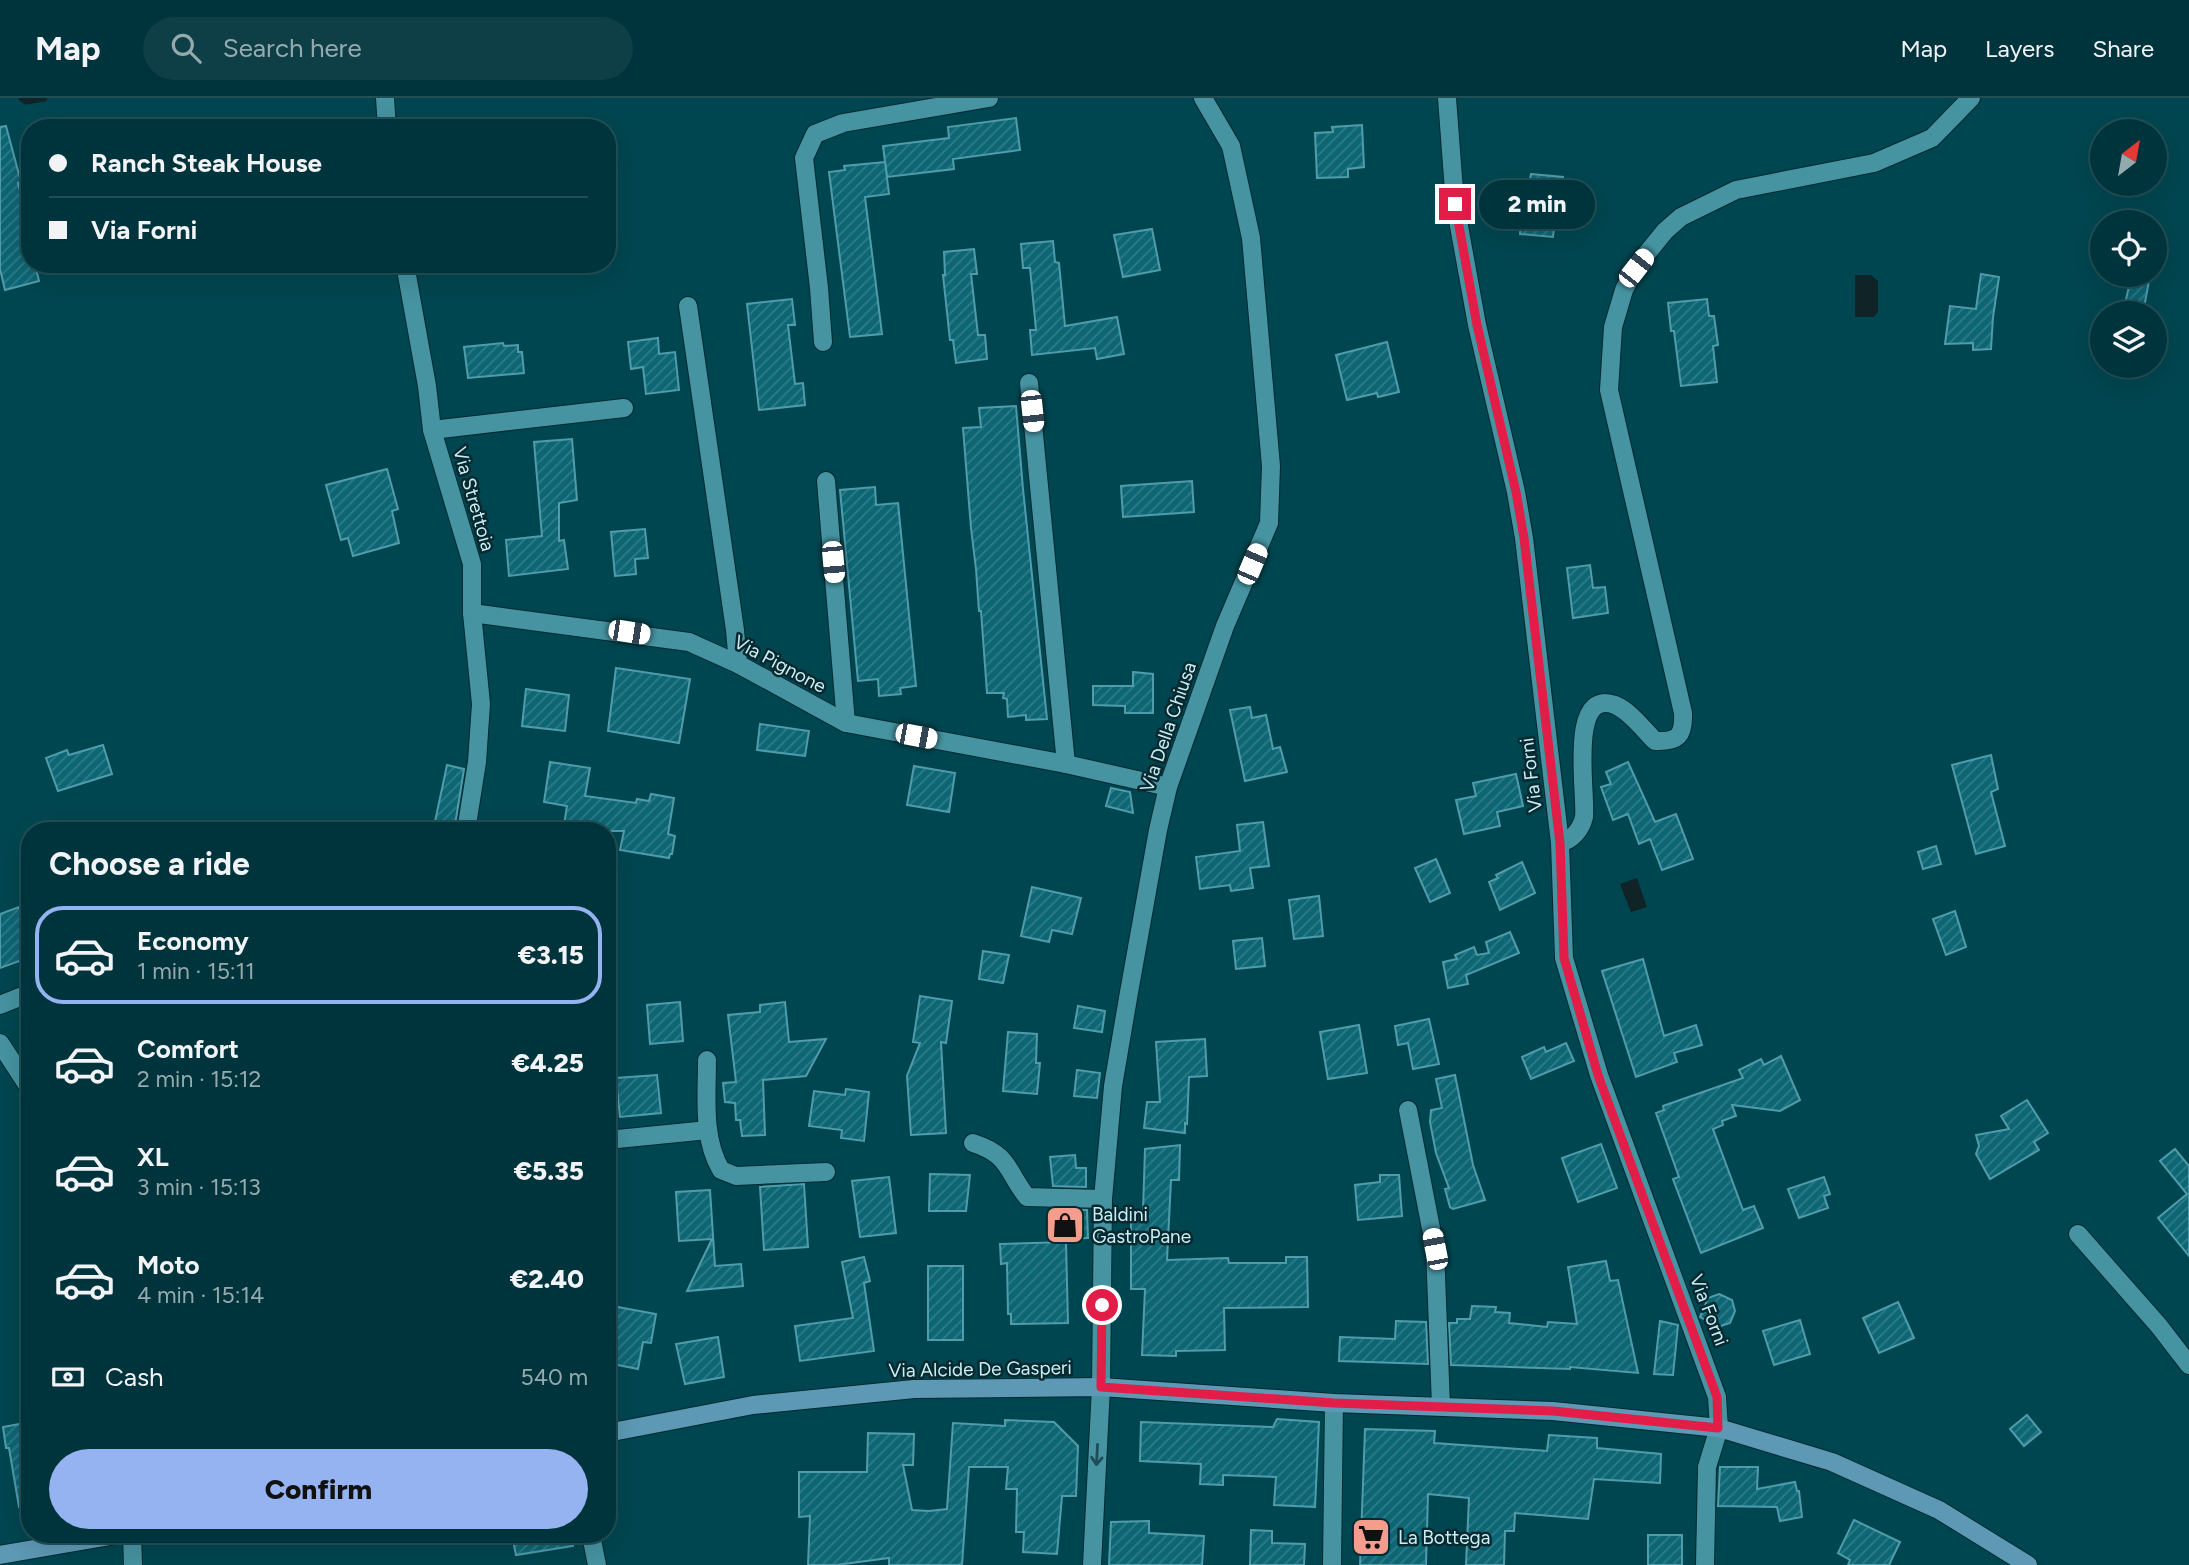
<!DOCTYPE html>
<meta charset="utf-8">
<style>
body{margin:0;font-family:Figtree,sans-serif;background:#0e3f47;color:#f1f3f6;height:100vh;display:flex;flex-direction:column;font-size:26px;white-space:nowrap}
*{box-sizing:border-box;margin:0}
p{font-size:23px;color:#95aaaf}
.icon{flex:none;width:38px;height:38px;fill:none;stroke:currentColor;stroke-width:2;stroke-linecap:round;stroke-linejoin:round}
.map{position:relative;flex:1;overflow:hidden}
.sheet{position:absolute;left:21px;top:724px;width:595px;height:721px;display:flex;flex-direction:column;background:#00343c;border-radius:28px;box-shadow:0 7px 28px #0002,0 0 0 2px #224f56}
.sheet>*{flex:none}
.banner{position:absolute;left:21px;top:21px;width:595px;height:154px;border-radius:28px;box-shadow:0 7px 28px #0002,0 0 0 2px #224f56;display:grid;align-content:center;height:154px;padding:0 28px;background:#00343c}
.needle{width:46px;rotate:31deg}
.buttons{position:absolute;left:2090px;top:21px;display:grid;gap:14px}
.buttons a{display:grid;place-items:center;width:77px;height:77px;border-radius:50%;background:#00343c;box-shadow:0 7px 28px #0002,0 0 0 2px #224f56;font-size:35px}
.end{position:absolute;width:32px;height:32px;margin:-16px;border:9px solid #e11d48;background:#fff;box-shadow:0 0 0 4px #fff}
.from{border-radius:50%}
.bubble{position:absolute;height:49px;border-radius:24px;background:#00343c;box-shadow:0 7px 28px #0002,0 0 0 2px #224f56;font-size:23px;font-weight:800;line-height:49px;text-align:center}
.car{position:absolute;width:21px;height:42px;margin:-21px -10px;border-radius:9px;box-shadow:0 0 5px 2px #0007;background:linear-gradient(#fff 24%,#345 0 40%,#fff 0 76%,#345 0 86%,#fff 0)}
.banner b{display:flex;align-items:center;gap:24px;height:66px;font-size:26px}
.banner b+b{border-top:2px solid #224f56}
.banner i{width:18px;height:18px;background:#f1f3f6}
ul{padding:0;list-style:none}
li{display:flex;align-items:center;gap:21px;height:98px;margin:0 14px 10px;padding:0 14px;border:4px solid transparent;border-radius:28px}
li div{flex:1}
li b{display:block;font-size:26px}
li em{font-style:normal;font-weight:800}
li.current{border-color:#95b2f1}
li>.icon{width:63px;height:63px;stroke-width:1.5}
h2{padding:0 28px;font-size:32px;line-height:84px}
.pay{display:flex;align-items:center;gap:18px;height:77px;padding:0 28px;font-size:26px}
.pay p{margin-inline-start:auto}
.cta{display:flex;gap:14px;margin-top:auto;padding:14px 28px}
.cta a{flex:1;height:80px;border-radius:42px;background:#95b2f1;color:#111;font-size:28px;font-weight:800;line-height:80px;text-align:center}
header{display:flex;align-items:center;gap:42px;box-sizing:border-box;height:98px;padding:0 35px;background:#00343c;border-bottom:2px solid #224f56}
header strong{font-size:33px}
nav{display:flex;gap:38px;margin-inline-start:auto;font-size:24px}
.search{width:490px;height:63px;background:#0e3f47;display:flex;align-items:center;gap:18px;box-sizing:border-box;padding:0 24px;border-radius:38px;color:#95aaaf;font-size:26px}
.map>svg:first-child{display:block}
.water{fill:#102327}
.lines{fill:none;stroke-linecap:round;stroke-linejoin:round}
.stream{stroke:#102327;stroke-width:7}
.building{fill:url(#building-hatch);stroke:#509cab;stroke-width:2}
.street-casing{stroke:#002a31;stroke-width:20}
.secondary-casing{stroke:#002a31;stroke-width:20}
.street{stroke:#4693a1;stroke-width:18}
.secondary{stroke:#5d99b5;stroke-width:18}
.oneway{stroke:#1d4e57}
.route{stroke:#e11d48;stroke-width:9}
.labels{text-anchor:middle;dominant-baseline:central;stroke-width:5;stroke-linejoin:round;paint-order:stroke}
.street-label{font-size:19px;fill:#c9eef5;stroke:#07292f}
.poi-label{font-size:19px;fill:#c9eef5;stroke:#07292f;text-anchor:start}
</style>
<header>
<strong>Map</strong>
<div class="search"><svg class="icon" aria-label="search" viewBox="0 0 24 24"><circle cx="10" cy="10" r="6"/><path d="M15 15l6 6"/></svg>Search here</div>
<nav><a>Map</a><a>Layers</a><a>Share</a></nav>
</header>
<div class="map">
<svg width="2189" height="1467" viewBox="0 0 2189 1467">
<defs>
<pattern id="building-hatch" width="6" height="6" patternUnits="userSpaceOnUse" patternTransform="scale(1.75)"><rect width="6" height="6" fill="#0d6674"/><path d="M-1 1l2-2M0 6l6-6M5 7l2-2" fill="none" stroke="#2f7c88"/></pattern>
</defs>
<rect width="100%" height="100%" fill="#004650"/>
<g class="water">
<path d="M1855,177H1871L1878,183V214L1874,219H1855Z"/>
<path d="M1637,780L1647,809L1631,814L1620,786Z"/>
</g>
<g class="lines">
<path class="stream" d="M22,0L26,3L44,0"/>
</g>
<g class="building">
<path d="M1016,20L1020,52L953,61L954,71L887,79L883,48L949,40L948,29Z"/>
<path d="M1362,27L1364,69L1348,71V79L1317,80L1315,35L1333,34L1332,29Z"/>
<path d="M6,28L21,84L18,85L30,134V166H35L39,183L5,192L0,171V29Z"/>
<path d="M885,64L889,96L865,99L882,236L850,239L829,74L845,72L844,68Z"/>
<path d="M1531,76L1563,79L1559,130H1554L1553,139L1520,136L1524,90L1528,91Z"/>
<path d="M1152,131L1160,172L1123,179L1114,137Z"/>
<path d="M1053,143L1055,164L1059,165L1065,228L1117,219L1124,256L1097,261L1095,250L1032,257L1030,232H1036L1030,170H1023L1021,146Z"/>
<path d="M974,151L977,176H971L978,237H985L987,261L956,265L953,242H950L943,177H945L944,154Z"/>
<path d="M1981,176L1999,179L1993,219L1991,251L1973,252V245L1945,246L1950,208L1976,211Z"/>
<path d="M2131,179L2149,183L2143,215H2123Z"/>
<path d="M792,201L795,227H788L795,286L803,285L805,307L759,312L747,206Z"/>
<path d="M1707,201L1709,218H1714L1718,247L1713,248L1717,284L1681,288L1674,233H1671L1668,205Z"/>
<path d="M658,240L659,256L675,254L679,292L646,296L643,269L631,271L628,244Z"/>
<path d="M1387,244L1399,294L1378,299L1377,295L1347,302L1336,257Z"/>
<path d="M503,245L504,248L518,247V254H522L524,275L468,280L464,249Z"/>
<path d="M1016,308L1023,391L1047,621L1026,622V617L1008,619L1007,601L1003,600L1004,595H987L981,513H979L976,471L971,430L963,330L981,329L979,310Z"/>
<path d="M572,341L577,402L559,405V443L564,442L568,471L509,478L506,442L542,438L534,344Z"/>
<path d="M387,371L398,411L392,413L399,445L353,458L348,440L341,442L326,387Z"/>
<path d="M1192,383L1194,414L1123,419L1121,388Z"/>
<path d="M875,389L876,407L898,405L916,588L900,590L901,596L879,598L878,581L858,583L840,392Z"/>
<path d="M645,431L648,460L635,461L636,476L615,478L611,434Z"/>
<path d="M1590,467L1593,490L1605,489L1608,515L1573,520L1567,470Z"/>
<path d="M616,570L690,581L679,645L608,633Z"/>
<path d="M1133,574L1153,576V615H1125V608L1093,607V588H1133Z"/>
<path d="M526,591L569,597L565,633L522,628Z"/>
<path d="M1250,609L1252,620L1266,617L1273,651L1280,649L1287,674L1245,683L1230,612Z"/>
<path d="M760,626L809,633L805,658L757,652Z"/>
<path d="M103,647L112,676L58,693L46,660L67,652L69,657Z"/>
<path d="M1991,657L1998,691L1991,694L2005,748L1976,756L1952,667Z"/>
<path d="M550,664L590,670L585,698L636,705L637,701L649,703L651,696L674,700L668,736L675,738L672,756H670L669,760L620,752L624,733H563L567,708L544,704Z"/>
<path d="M1628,664L1655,724L1676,716L1693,761L1662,772L1650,741L1639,746L1628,716L1613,722L1601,689L1611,686L1606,674Z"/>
<path d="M447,667L464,671L454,733H433Z"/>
<path d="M914,668L955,675L949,714L907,707Z"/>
<path d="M1516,676L1523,708L1497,714L1500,728L1464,736L1456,702L1476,698L1473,685Z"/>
<path d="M1111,690L1130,694L1133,715L1106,708Z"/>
<path d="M1263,724L1269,768L1250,770L1253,790L1231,793L1230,787L1200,791L1196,759L1240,753L1237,727Z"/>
<path d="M1936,748L1941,766L1923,771L1918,754Z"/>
<path d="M1436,761L1450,795L1430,804L1415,770Z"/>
<path d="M1522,764L1535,795L1500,812L1489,784L1498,780L1496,777Z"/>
<path d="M1032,789L1081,800L1072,836L1052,832L1049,844L1021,838Z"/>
<path d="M1319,798L1323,838L1294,841L1289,802Z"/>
<path d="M19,809L30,840V859L0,870V816Z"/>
<path d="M1955,813L1966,849L1946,857L1933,821Z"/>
<path d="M1510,834L1519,855L1466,877L1468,886L1448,890L1443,864L1457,861L1455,857L1474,849L1477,857L1489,855L1486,844Z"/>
<path d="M1262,840L1265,868L1236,871L1233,843Z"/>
<path d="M983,853L1009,857L1003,885L979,881Z"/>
<path d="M1643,861L1664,938L1696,927L1702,947L1674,955L1677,964L1636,979L1602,873Z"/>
<path d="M920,898L952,903L946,945L941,944L946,1035L911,1037L907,978L920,945L913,944Z"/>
<path d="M680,904L683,943L650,946L647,907Z"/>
<path d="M785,904L789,944L826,941L806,978L763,982L765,1037L742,1038L740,1022H736L735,1005L725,1004L723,985L736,984L728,917L760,914V907Z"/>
<path d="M1078,908L1105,913L1102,934L1074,930Z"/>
<path d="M1429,921L1439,966L1413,971L1408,945L1398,947L1395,928Z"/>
<path d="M1359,927L1367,975L1328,981L1320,934Z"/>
<path d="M1008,934L1037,936L1036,965H1040L1037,996L1003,993Z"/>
<path d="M1205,941L1207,978L1189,979L1187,1026L1185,1025V1035L1144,1030L1147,1004H1160L1156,944Z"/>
<path d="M1566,945L1574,963L1531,981L1522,959L1544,949L1546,954Z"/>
<path d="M1781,958L1800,1002L1780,1013L1732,1007L1736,1018L1722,1023L1723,1027L1713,1031L1743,1112L1754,1108L1763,1130L1701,1155L1673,1081L1679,1079L1656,1015L1664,1012L1663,1008L1743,980L1739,972L1761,961L1764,967Z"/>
<path d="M1077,972L1100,975L1097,1000L1074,998Z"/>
<path d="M657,977L661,1015L620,1019L616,980Z"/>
<path d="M1455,977L1473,1067L1485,1102L1453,1111L1450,1109L1445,1091L1449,1090L1436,1055L1430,1024L1431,1012L1442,1010L1436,981Z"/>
<path d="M846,991L869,994L864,1043L841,1040L842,1032L809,1028L814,993L845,997Z"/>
<path d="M2027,1002L2048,1035L2034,1044L2039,1052L1990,1081L1976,1056L1979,1048L1976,1037L2009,1031L2001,1018Z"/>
<path d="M1601,1046L1617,1090L1578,1104L1562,1060Z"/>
<path d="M1180,1047L1179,1082H1171L1167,1162L1228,1160L1229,1165H1286V1159H1307L1308,1209L1224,1210L1225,1252L1176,1253V1258L1142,1257L1145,1191H1131V1113H1143L1145,1051Z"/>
<path d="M2175,1051L2189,1068V1158L2158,1120L2187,1096L2160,1063Z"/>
<path d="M1075,1057L1076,1070H1086V1089L1053,1088L1050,1059Z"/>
<path d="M930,1076L970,1077L966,1113H929Z"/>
<path d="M1380,1077H1399L1402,1118L1358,1122L1355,1087L1380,1084Z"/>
<path d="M889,1079L896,1135L860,1139L852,1083Z"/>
<path d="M1824,1079L1830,1096L1824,1098L1828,1110L1799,1120L1788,1091Z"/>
<path d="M804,1086L808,1149L764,1152L760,1089Z"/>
<path d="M710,1092L715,1168L741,1166L743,1188L687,1193L712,1141L679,1143L676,1094Z"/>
<path d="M1054,1111L1087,1112L1088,1140L1055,1141Z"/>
<path d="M1066,1144L1068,1225L1011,1226V1216H1008L1007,1165L1001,1166L1000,1146Z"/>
<path d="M864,1159L870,1183L864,1185L874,1253L800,1263L795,1228L853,1220L842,1164Z"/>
<path d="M1606,1163L1610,1183L1618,1182L1638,1275L1570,1269V1271L1451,1267L1449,1225H1457V1221H1470L1472,1208L1496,1209L1495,1214L1510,1215L1509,1225L1547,1229L1548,1224L1577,1226L1568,1169Z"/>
<rect x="928" y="1168" width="35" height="74"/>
<path d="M1719,1196L1732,1202L1735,1213L1730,1225L1718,1229L1700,1219L1708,1200Z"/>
<path d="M1898,1204L1914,1240L1879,1255L1863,1220Z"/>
<path d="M607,1207L656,1216L651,1245L643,1244L638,1271L607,1265Z"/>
<path d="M1800,1222L1810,1256L1774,1267L1763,1233Z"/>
<path d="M1396,1223L1426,1224L1428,1266L1339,1263L1340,1239L1395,1241Z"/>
<path d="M1660,1223L1678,1227L1673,1277L1654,1276Z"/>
<path d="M718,1239L724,1279L685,1286L676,1246Z"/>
<path d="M2027,1317L2041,1334L2024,1348L2010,1331Z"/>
<path d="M1277,1321L1319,1324L1315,1409L1274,1407L1276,1379L1223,1377V1387L1200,1386L1201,1366L1140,1363L1141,1324L1273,1329Z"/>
<path d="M1005,1322L1054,1324L1078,1348L1076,1398H1062L1057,1456L1023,1454L1024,1434H1016L1017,1391H1006L1008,1369H969L962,1467H889V1460L836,1467H808L810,1418L799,1419V1374H867L868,1335L914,1336L913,1367H903L912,1412L929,1413L947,1411L953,1325L1005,1328Z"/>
<path d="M25,1325L30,1354V1408L19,1409L9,1350H6L3,1329Z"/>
<path d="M1365,1331L1435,1333L1434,1345L1547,1353L1549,1337L1597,1340V1350L1661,1356L1660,1385L1594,1381L1588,1421L1515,1415L1514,1433H1505L1504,1467H1466L1469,1400L1428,1396L1426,1467H1360Z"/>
<path d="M1720,1369H1758L1757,1391L1795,1384L1797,1393H1799L1802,1419L1780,1423L1777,1409L1718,1408Z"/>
<path d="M1854,1422L1900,1444L1889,1467H1848L1850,1462L1838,1455Z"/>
<path d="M1149,1423V1435L1204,1438L1202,1467H1109L1111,1424Z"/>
<path d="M1251,1432L1272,1433V1445L1305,1446L1304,1467H1250Z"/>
<path d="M512,1437H572L573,1448L516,1457Z"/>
<rect x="1648" y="1437" width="34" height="30"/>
</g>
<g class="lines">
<g class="street-casing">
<g id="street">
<path d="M385,0L387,30"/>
<path d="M1447,0L1455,106L1477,227L1516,394L1524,440L1560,745L1564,860L1599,977L1717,1299L1719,1330L1707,1369L1705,1467"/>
<path d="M405,166L427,288L432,332L472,466V515L481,606L477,664L466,733"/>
<path d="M688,208L735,532L738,566"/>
<path d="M823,244L819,190L804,60L815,36L843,25L989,0"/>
<path d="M1029,285L1066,666"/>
<path d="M432,332L624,310"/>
<path d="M826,383L846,625"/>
<path d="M472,515L689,544L738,566L846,625L1066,666L1168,689"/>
<path d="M1560,745C1572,742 1581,732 1584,719C1587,698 1567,589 1615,607C1630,613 1644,632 1655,643C1678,644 1684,638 1683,615L1609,292L1613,229L1624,192L1635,170L1665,133L1681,119L1736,92L1874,65L1932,40L1971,0"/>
<path d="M0,907L30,895"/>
<path d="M0,945L30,991"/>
<path d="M707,962C707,998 702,1040 721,1072L736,1078L826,1074"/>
<path d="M1408,1012L1435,1151L1441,1308"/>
<path d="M607,1042L708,1032"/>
<path d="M973,1045C1010,1057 1006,1072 1027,1099L1103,1101"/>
<path d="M2078,1136L2159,1228L2189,1267"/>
<path d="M132,1437L133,1467"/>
<path d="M591,1437L597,1467"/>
<path d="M1092,1467L1101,1289L1103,1101L1113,988L1128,900L1158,732L1168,689L1225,528L1269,425L1271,368L1251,140L1231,48L1203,0"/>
<path d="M1332,1467L1334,1305"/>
</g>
</g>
<g class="secondary-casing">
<g id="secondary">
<path d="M607,1335L753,1307L914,1291L1101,1289L1334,1305L1553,1313L1719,1330L1832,1364L1939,1412L2028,1467"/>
<path d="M0,1457L116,1437"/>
</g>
</g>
<use href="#street" class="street"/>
<use href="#secondary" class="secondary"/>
</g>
<defs><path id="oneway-shaft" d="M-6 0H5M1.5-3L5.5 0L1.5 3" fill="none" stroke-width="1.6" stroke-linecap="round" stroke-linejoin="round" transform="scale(1.75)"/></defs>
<use class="oneway" href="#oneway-shaft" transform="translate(1097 1357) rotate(93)"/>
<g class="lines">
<path class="route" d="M1102,1207L1101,1289L1334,1305L1553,1313L1718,1330L1717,1299L1598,977L1564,860L1560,745L1524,440L1516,394L1477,227L1455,106"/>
</g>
<defs>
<g id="shop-square" transform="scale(2.0125)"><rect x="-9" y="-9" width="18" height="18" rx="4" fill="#f49d8d" stroke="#07292f"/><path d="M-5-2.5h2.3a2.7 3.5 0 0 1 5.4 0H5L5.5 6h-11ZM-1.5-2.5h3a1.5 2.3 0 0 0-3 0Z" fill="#111"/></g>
<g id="supermarket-square" transform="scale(2.0125)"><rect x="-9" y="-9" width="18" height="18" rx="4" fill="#f49d8d" stroke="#07292f"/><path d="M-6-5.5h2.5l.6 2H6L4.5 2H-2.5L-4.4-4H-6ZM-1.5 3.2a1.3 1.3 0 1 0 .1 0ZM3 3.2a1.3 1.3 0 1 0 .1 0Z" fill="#111"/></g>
</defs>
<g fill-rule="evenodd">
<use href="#shop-square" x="1065" y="1127"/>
<use href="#supermarket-square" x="1371" y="1439"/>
</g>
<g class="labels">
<g class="street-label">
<text transform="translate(474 401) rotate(74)">Via Strettoia</text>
<text transform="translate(780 566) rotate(28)">Via Pignone</text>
<text transform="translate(1168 629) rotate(-71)">Via Della Chiusa</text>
<text transform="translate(1531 677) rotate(-97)">Via Forni</text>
<text transform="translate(1709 1212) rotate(69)">Via Forni</text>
<text transform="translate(980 1271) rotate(-1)">Via Alcide De Gasperi</text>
</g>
<g class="poi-label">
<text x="1092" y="1116">Baldini<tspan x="1092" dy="22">GastroPane</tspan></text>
<text x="1398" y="1439">La Bottega</text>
</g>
</g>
</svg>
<div class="buttons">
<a><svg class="needle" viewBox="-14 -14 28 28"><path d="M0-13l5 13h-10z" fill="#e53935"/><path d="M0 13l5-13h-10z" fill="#95aaaf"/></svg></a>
<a><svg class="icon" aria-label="locate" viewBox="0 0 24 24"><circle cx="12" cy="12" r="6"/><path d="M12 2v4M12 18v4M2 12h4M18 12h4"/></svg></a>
<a><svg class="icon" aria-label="layers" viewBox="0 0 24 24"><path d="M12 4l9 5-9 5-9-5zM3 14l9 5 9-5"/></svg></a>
</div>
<i class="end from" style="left:1102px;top:1207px"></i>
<i class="end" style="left:1455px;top:106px"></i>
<div class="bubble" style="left:1479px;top:82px;width:116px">2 min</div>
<i class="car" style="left:1636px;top:170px;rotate:38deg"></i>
<i class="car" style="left:1032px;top:313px;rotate:174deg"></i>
<i class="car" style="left:833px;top:464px;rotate:175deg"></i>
<i class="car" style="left:1252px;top:466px;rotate:23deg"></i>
<i class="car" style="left:629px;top:534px;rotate:99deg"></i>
<i class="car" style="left:916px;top:638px;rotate:101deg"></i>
<i class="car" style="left:1435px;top:1151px;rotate:349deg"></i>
<div class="banner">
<b><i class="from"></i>Ranch Steak House</b>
<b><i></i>Via Forni</b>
</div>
<section class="sheet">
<h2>Choose a ride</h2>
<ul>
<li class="current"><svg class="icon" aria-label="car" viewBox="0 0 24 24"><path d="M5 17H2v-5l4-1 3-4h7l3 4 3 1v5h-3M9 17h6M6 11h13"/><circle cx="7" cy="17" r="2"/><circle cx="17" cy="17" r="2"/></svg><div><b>Economy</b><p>1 min · 15:11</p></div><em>€3.15</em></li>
<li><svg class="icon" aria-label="car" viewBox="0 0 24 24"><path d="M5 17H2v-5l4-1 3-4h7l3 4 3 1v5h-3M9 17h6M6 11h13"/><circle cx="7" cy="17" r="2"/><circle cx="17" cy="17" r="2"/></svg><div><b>Comfort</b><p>2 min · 15:12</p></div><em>€4.25</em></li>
<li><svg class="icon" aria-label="car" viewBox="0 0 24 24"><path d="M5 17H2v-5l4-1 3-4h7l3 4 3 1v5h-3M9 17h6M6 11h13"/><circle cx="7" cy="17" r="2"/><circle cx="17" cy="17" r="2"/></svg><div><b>XL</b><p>3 min · 15:13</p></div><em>€5.35</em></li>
<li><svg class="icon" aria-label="car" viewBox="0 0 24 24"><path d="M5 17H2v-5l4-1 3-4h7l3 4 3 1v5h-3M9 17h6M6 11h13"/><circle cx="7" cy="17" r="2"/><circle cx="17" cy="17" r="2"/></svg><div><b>Moto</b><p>4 min · 15:14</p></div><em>€2.40</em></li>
</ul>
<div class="pay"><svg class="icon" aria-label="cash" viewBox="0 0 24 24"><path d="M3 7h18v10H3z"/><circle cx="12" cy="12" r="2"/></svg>Cash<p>540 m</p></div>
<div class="cta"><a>Confirm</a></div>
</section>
</div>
